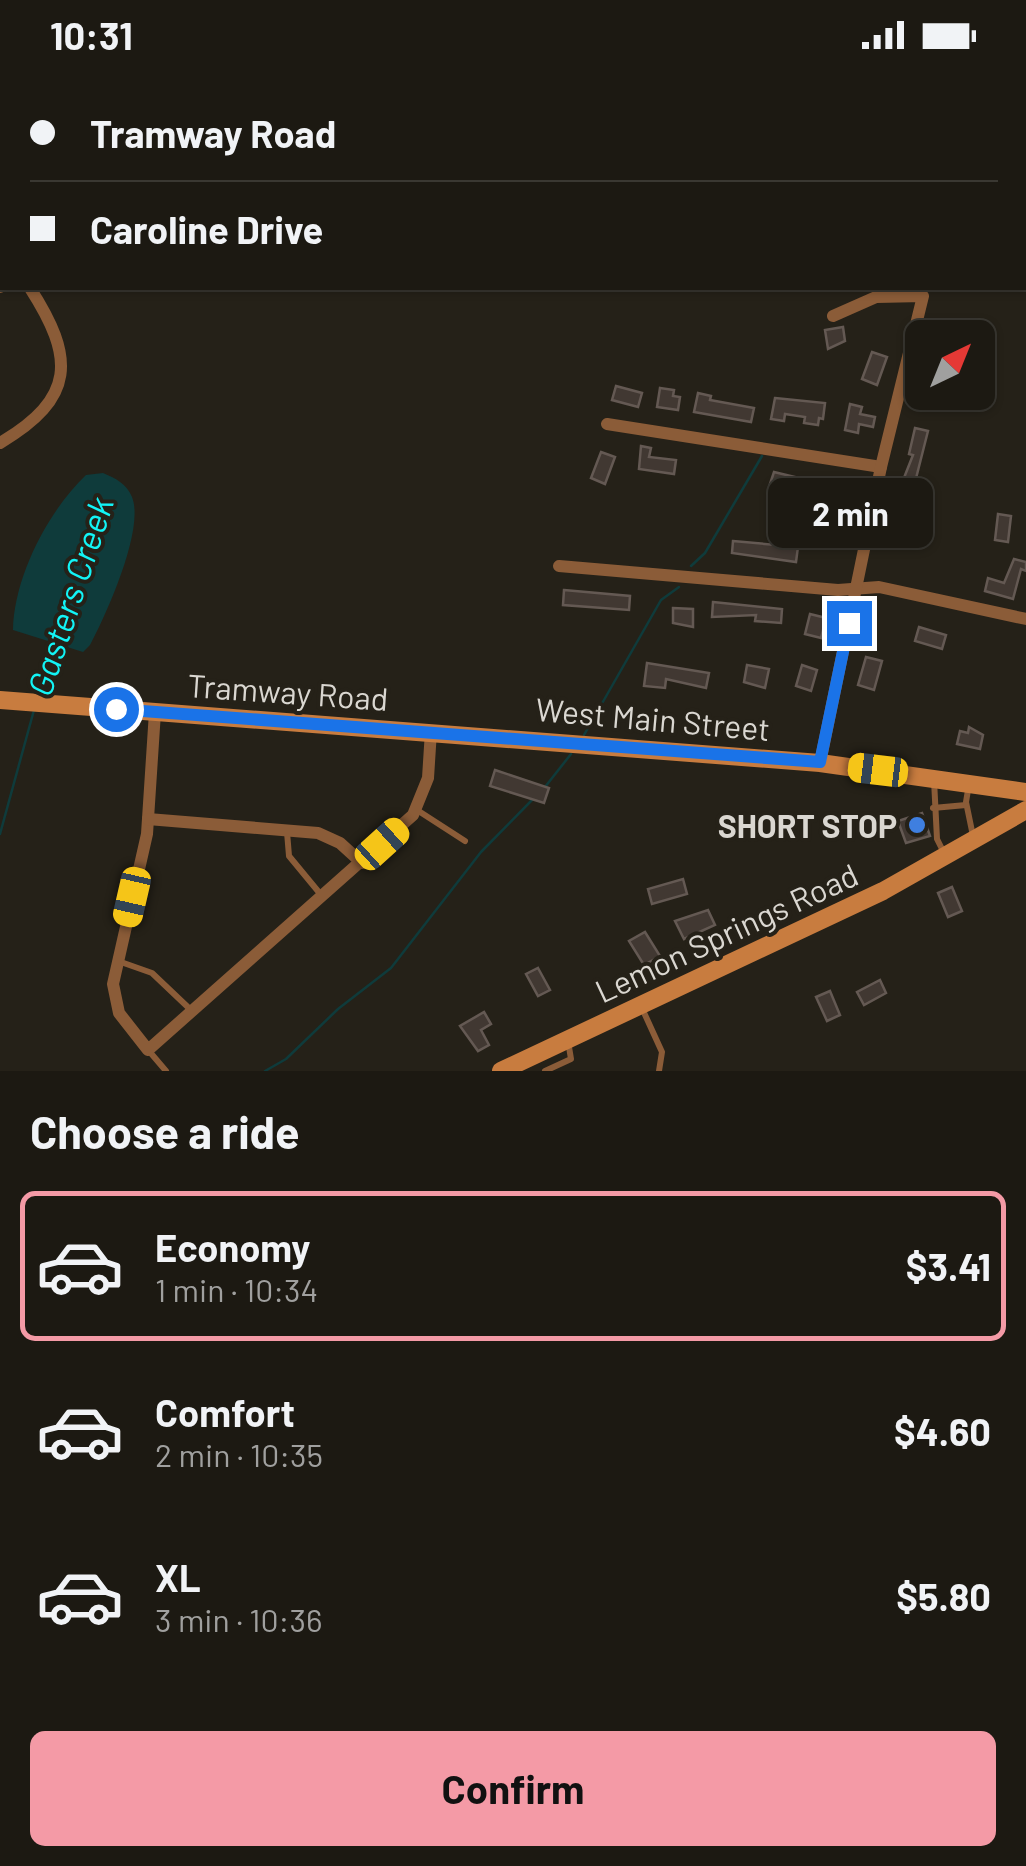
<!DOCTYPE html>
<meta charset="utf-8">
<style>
body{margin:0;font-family:Barlow,sans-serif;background:#292620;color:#f1f3f6;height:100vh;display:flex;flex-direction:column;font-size:38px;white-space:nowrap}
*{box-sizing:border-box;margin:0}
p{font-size:32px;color:#a0a09f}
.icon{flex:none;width:55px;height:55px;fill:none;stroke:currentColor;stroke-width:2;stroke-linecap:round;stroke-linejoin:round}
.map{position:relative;height:1001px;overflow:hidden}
.sheet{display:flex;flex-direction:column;background:#1c1912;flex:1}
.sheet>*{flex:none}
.guide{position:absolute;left:0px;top:0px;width:1028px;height:220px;box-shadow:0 2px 8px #0004,0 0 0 2px #3a3832;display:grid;align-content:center;height:220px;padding:0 30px;background:#1c1912}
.needle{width:65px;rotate:43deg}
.fabs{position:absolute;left:905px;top:250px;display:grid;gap:20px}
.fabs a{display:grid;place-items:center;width:90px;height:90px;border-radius:15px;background:#1c1912;box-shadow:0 2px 8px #0004,0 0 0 2px #3a3832;font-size:50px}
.end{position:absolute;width:45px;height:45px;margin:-22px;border:12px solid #1a73e8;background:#fff;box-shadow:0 0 0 5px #fff}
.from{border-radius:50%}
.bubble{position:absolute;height:70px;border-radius:15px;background:#1c1912;box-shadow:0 2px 8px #0004,0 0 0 2px #3a3832;font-size:32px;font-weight:700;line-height:70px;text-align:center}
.car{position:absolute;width:30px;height:60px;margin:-30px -15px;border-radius:12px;box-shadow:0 0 8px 2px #0007;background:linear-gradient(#f5c518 24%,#345 0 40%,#f5c518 0 76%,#345 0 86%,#f5c518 0)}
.guide b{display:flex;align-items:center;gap:35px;height:95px;font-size:38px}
.guide b+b{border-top:2px solid #3a3832}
.guide i{width:25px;height:25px;background:#f1f3f6}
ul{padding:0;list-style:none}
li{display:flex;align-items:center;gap:30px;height:150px;margin:0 20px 15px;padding:0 10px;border:5px solid transparent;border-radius:15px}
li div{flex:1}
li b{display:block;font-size:38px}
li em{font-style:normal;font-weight:700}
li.current{border-color:#f49aa6}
li>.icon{width:90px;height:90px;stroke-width:1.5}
h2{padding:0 30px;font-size:45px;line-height:120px}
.cta{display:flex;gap:20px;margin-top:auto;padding:20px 30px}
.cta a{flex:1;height:115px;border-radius:15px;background:#f49aa6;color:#111;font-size:40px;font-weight:700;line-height:115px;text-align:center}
.status{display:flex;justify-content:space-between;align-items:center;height:70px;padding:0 50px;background:#1c1912;direction:ltr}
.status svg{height:28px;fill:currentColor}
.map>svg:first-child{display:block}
.water{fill:#0f3b3b}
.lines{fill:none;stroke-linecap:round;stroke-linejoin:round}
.stream{stroke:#0f3b3b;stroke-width:2.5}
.building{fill:#413832;stroke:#645953;stroke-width:2.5}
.lane{stroke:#8b5c38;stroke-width:6}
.street{stroke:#8b5c38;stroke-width:12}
.secondary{stroke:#c87c3f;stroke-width:18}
.route{stroke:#1a73e8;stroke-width:12}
.shop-dot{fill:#3f7fe0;stroke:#252118;stroke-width:4}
.labels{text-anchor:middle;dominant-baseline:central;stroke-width:8;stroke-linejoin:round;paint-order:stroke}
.street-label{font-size:32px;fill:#dad7d1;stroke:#252118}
.poi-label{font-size:32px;font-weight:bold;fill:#dad7d1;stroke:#252118;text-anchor:end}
.water-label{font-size:35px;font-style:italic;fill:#12f4f6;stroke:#252118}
</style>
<div class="status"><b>10:31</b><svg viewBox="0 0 49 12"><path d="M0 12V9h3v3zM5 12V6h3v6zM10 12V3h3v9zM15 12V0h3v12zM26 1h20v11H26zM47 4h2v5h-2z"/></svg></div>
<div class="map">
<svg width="1026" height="1001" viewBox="0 0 1026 1001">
<rect width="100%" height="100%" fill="#252118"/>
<path class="water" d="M103,403C115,408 127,414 132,427C145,459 106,545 90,575L83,582L13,560C14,507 48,441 86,405Z"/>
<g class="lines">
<g class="stream">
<path d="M691,496L705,483L762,386"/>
<path d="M37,627L51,572"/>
<path d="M584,665L661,530L679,517"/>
<path d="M545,717L571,684"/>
<path d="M0,764L34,640"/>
<path d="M265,1001L286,989L338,939L391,898L481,782L532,730"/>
</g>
</g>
<g class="building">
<path d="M843,257L845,271L828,279L825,260Z"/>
<path d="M872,282L887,287L877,315L862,309Z"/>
<path d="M616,316L642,323L638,337L612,330Z"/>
<path d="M660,318L674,320L673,326L680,327L678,340L657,337Z"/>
<path d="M698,323L711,326L710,330L754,338L751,352L694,342Z"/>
<path d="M775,328L825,333L823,349L819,348L818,355L804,353L805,347L785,344L784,351L771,349Z"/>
<path d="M850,334L862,337L860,344L875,347L873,357L859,354L858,363L845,360Z"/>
<path d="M915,358L928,361L911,428L898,423L913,385L909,384Z"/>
<path d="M641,376L651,378L649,387L676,390L674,404L639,399Z"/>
<path d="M601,382L615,387L605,414L591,408Z"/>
<path d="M774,402L803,409L800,422L770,414Z"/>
<path d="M840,422L855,425L845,467L831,463Z"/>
<path d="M898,444L910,448L902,473L889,469Z"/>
<path d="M998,444L1011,446L1008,472L995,470Z"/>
<path d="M733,471L798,477L796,492L732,483Z"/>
<path d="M1014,489L1026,492V501L1021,499L1013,529L985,521L988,508L1004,513Z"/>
<path d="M564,520L630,526L629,540L563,535Z"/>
<path d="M713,532L782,539L781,553L755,551L756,545L712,547Z"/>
<path d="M673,538L693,539V557L673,553Z"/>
<path d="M810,544L826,548L821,568L805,564Z"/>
<path d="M919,557L946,565L942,579L915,571Z"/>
<path d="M866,587L882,591L874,620L858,615Z"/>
<path d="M647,593L709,603L706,618L666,609L665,618L644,616Z"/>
<path d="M747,595L769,599L765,618L744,612Z"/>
<path d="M802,595L817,600L811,621L796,616Z"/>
<path d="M969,657L983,665L980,679L957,674L960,661L968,663Z"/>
<path d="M495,700L549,718L544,733L490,716Z"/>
<path d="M922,743L930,766L906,773L898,751Z"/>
<path d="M683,809L687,824L652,834L648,819Z"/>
<path d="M952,817L962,841L948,847L938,823Z"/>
<path d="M708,840L715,855L684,869L675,851Z"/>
<path d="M645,862L660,886L644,895L629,871Z"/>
<path d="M538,898L550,920L538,926L526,904Z"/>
<path d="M880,910L886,923L864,935L857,922Z"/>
<path d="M830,921L840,945L827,951L816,927Z"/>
<path d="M484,942L491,954L481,960L489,975L478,981L460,956Z"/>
</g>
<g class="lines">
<g class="lane">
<path d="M0,99L2,97"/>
<path d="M0,137L2,136"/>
<path d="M934,710L937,769L945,785"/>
<path d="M969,714L966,732L973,766"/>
<path d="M933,738L966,735"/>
<path d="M417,740L465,771"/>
<path d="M287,762L289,786L322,826"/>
<path d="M118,891L152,903L192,941"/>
<path d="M641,936L662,982L659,1001"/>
<path d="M149,981L166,1001"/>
<path d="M545,1001L571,989L568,971"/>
</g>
<g class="street">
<path d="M66,2L70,0"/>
<path d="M294,2L295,0"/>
<path d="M977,2L979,0"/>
<path d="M0,44L2,42"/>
<path d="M0,59L2,64"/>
<path d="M1025,104H1026"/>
<path d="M0,217L2,215"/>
<path d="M607,354L881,397"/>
<path d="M0,373C76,328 75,288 30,218"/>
<path d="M559,496L838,520L879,517L1026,549"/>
<path d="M155,642L147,764L113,914L119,943L148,980L413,745L428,708L431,661"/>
<path d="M820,693L881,397L923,226L876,227L833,246"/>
<path d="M148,749L318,763L340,773L362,793"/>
</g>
<g class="secondary">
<path d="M0,630L820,693L1026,722"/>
<path d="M501,1001L883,821L1026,740"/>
</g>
</g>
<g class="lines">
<path class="route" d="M116,639L820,692L849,553"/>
</g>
<circle class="shop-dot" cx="917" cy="755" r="10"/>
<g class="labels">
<g class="street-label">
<text transform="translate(288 621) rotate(4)">Tramway Road</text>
<text transform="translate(653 648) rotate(5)">West Main Street</text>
<text transform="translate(726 862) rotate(-25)">Lemon Springs Road</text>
</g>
<g class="poi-label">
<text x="897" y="755">SHORT STOP</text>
</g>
<g class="water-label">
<text transform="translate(69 526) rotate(-72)">Gasters Creek</text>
</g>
</g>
</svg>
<div class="fabs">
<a><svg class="needle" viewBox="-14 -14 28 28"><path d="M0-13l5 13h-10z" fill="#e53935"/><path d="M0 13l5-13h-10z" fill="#a0a09f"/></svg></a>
</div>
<i class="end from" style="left:116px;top:639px"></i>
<i class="end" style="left:849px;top:553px"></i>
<div class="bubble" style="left:768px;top:408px;width:165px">2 min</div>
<i class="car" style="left:878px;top:700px;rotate:277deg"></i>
<i class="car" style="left:382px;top:774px;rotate:48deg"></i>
<i class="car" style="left:132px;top:827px;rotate:193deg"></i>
<div class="guide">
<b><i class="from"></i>Tramway Road</b>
<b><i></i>Caroline Drive</b>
</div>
</div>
<section class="sheet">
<h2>Choose a ride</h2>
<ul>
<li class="current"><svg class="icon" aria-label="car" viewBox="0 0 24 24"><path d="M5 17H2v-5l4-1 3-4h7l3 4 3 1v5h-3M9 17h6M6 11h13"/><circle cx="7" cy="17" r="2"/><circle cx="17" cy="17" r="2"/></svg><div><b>Economy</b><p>1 min · 10:34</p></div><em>$3.41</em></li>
<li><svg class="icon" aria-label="car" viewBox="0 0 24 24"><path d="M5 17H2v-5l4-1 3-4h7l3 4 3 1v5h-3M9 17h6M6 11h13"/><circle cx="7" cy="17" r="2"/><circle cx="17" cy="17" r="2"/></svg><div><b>Comfort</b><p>2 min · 10:35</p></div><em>$4.60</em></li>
<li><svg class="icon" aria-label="car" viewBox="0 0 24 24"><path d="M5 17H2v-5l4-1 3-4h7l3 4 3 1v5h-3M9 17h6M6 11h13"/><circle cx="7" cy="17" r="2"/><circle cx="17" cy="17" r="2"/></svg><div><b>XL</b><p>3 min · 10:36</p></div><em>$5.80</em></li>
</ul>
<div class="cta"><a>Confirm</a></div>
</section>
